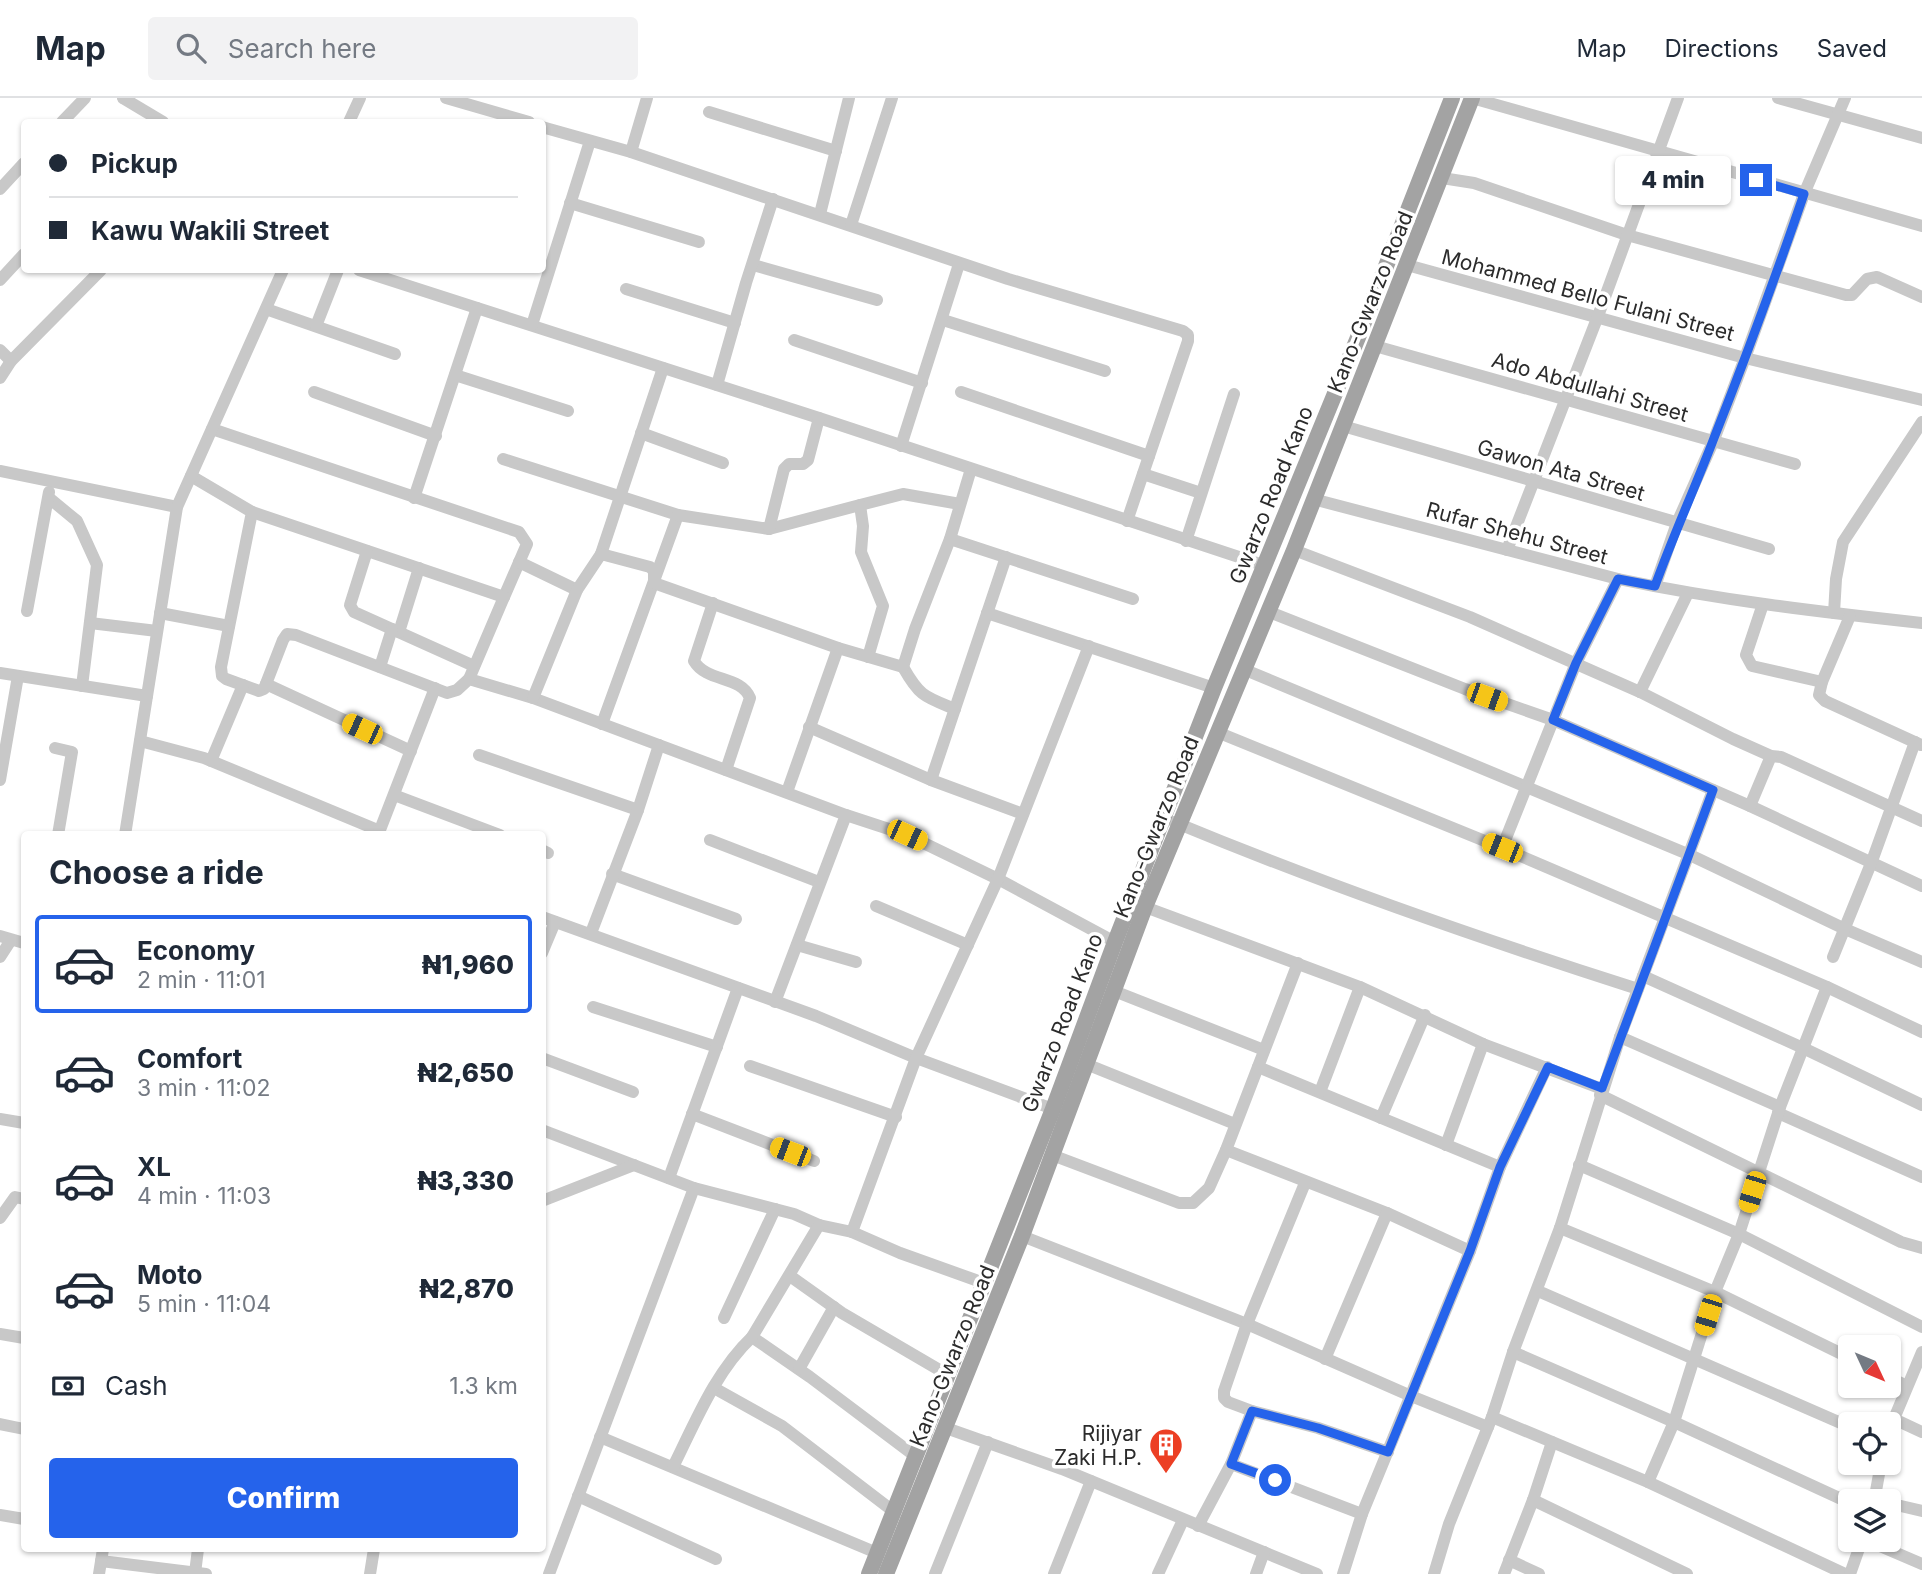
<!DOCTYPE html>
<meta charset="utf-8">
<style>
body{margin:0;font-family:Inter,sans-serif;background:#f2f2f3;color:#1f2937;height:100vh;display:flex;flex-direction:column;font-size:26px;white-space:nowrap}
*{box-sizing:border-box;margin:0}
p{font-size:23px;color:#747a83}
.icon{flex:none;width:38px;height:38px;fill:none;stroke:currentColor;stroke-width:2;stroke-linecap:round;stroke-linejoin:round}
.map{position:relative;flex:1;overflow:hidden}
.panel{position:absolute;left:21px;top:733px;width:525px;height:721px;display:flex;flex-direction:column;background:#fff;border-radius:7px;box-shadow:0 2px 5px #0004}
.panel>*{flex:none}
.guide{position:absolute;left:21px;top:21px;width:525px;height:154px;border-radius:7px;box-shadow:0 2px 5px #0004;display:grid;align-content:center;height:154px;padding:0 28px;background:#fff}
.needle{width:46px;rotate:134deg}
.controls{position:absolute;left:1838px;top:1237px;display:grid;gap:14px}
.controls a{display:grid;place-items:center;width:63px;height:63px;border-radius:7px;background:#fff;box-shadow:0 2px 5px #0004;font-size:35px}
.end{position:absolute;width:32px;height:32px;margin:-16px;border:9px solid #2563eb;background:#fff;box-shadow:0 0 0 4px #fff}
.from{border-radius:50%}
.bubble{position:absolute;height:49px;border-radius:7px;background:#fff;box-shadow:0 2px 5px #0004;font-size:23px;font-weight:800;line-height:49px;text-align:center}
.car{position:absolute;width:21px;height:42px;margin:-21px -10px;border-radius:9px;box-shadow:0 0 5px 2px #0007;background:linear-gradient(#f5c518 24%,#345 0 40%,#f5c518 0 76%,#345 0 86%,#f5c518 0)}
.guide b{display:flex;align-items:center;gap:24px;height:66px;font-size:26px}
.guide b+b{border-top:2px solid #e0e1e3}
.guide i{width:18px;height:18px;background:#1f2937}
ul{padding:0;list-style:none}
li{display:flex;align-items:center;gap:21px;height:98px;margin:0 14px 10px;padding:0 14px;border:4px solid transparent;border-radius:7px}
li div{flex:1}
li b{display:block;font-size:26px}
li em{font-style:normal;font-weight:800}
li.active{border-color:#2563eb}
li>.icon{width:63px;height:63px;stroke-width:1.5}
h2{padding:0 28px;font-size:32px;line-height:84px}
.pay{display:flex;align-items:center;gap:18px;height:77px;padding:0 28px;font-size:26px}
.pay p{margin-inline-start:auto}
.cta{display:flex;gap:14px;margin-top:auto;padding:14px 28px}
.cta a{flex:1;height:80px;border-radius:7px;background:#2563eb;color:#fff;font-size:28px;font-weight:800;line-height:80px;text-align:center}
header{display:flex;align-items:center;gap:42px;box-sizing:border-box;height:98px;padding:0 35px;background:#fff;border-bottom:2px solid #e0e1e3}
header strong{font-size:33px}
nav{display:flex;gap:38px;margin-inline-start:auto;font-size:24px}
.search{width:490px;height:63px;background:#f2f2f3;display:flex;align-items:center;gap:18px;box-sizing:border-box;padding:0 24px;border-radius:7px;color:#747a83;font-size:26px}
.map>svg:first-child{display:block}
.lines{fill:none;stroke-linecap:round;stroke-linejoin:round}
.minor{stroke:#c8c8c8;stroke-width:12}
.major{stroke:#a3a3a3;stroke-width:16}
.route{stroke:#2563eb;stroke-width:9}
.labels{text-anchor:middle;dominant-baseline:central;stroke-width:7;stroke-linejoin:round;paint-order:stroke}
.street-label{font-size:21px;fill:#2b2b2b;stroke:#fff}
.poi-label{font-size:21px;fill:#2b2b2b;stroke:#fff;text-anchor:end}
</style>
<header>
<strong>Map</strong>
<div class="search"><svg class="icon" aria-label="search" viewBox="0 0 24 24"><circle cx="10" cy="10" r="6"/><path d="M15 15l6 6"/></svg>Search here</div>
<nav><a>Map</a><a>Directions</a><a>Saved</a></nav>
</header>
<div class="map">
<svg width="1922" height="1476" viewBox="0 0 1922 1476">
<rect width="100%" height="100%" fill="#fff"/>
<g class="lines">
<g class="minor">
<path d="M123,0L163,24"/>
<path d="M446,0L529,24"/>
<path d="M1472,0L1922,128"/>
<path d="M1778,0L1922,40"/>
<path d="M709,14L836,53"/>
<path d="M62,24L85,0"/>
<path d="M349,24L360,0"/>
<path d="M542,29L631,54L1008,181L1183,233L1188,237V243L1127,423"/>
<path d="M631,54L647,0"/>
<path d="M1442,80L1474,85L1627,137L1846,197H1852L1867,181L1877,179L1922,199"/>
<path d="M0,91L24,65"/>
<path d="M570,105L699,144"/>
<path d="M820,116L849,0"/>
<path d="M851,127L892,0"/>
<path d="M753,167L877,202"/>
<path d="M1407,167L1745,260L1922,302"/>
<path d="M359,172L819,320L1263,467"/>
<path d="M0,182L24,156"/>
<path d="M626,191L735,225"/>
<path d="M266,211L395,256"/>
<path d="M943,222L1105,273"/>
<path d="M532,227L590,43"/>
<path d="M316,228L338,172"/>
<path d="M794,242L922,285"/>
<path d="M1375,248L1795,366"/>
<path d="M0,252L11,263"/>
<path d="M455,277L568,313"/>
<path d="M0,280L11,263L101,172"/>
<path d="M717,287L746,185L773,101"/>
<path d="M314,294L436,338"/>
<path d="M961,294L1149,358"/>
<path d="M1343,328L1769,451"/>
<path d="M212,331L519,434L527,446L504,499"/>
<path d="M641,335L723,365"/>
<path d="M901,348L959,166"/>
<path d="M503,361L678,417L602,626"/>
<path d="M0,373L177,409"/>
<path d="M1143,376L1201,395"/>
<path d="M191,378L252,414L221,569L222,578L226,581L259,593L264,591L283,542L287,536L296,537L447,595L457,592L469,581L533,600L846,717L907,737L998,781L1115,844"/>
<path d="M49,400L77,423L97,467L82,588"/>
<path d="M414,400L477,210"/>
<path d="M1313,401L1618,481C1719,502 1820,514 1922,525"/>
<path d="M860,407L903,396L960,406"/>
<path d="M252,414L504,499L469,581"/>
<path d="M678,417L769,431L860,407L863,428L861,454L883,508L868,559"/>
<path d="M769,431L784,371L789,366H803L808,362L819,320"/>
<path d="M950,441L1133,501"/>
<path d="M1186,443L1234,296"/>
<path d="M1294,452L1470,519L1640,594L1733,641L1771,658L1781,659L1922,723"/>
<path d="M1507,452L1598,218L1678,0"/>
<path d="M367,453L350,507L354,514L474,568"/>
<path d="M601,456L663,270"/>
<path d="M519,464L577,492"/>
<path d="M1655,488L1677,425L1713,344L1745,260L1804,96L1845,0"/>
<path d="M713,505L694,563C707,585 741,577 750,600L726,672"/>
<path d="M1763,506L1746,557L1752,568L1822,584"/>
<path d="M27,513L49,394"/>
<path d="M1267,513L1465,591L1553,622L1750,708L1922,788"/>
<path d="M160,515L229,528"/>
<path d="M987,515L1214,590"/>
<path d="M1834,515L1836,481L1843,444L1922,324"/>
<path d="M1850,518L1822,584L1819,597L1825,603L1921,647"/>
<path d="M90,525L157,533"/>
<path d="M399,534L419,470"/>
<path d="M380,569L392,531"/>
<path d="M903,569C920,599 925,599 955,611"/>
<path d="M1243,571L1690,757L1845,831L1922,864"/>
<path d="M0,575L147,598"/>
<path d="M266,586L411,653"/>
<path d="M1640,594L1688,495"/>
<path d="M533,600L577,492L601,456L650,469L654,473V485L838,550L903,569L915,531L950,441L971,371"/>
<path d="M809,629L931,682L1023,716"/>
<path d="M1217,634L1502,750L1827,889L1922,934"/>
<path d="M140,643L204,660L380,733"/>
<path d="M55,650L72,654L58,737"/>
<path d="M479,657L638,712"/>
<path d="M211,663L243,587"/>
<path d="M0,682L18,578"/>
<path d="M931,682L1006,459"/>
<path d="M787,694L838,550"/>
<path d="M394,697L500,737"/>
<path d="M1750,708L1771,658"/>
<path d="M1174,724C1326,787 1481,841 1638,891"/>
<path d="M125,737L177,409L283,172"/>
<path d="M378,737L435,590"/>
<path d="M710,742L819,784"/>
<path d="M1502,750L1576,565L1618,481"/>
<path d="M542,752L548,755"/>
<path d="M612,776L736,821"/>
<path d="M876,808L968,847"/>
<path d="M1145,809L1360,889L1483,946L1602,991"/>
<path d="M542,819L816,918L916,960L1053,1011"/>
<path d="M591,835L638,712L659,647"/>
<path d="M0,838L24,845"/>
<path d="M797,847L856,864"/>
<path d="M542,855L555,824"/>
<path d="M0,859L11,842"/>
<path d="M1833,859L1872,763L1915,644"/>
<path d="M1643,878L1803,950L1922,1007"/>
<path d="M1114,893L1264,952"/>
<path d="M775,904L846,717"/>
<path d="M593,909L717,949"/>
<path d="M1620,939L1780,1009"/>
<path d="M542,960L633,994"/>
<path d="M1086,966L1235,1026"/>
<path d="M750,968L896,1019"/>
<path d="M1258,969L1500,1069"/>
<path d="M1320,994L1360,889"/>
<path d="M1600,997L1901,1144L1922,1150"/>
<path d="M1778,1015L1922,1079"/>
<path d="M692,1016L814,1063"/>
<path d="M1381,1020L1425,917"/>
<path d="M0,1021L24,1025"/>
<path d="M542,1032L694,1090L794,1116L819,1127L852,1134L900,1155L984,1185"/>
<path d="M1446,1047L1483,946"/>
<path d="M1226,1052L1387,1115L1470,1153"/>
<path d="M1052,1057L1179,1105H1193L1209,1090L1226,1052L1298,865"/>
<path d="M1579,1067L1739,1136L1922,1229"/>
<path d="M669,1080L738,890"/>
<path d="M542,1103L634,1067"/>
<path d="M0,1120L15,1099L24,1101"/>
<path d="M1560,1130L1715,1194L1850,1260"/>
<path d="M852,1134L916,960L998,781L1089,548"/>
<path d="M1022,1138L1247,1226L1411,1298L1488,1329"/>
<path d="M790,1178L842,1215L948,1277"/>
<path d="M1538,1193L1850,1329"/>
<path d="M724,1220L775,1111"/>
<path d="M0,1236L24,1240"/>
<path d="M752,1239L810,1279L915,1358"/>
<path d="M1513,1254L1674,1324L1850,1405"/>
<path d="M1325,1261L1387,1115"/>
<path d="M799,1271L834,1209"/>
<path d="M1888,1279L1907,1288"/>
<path d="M714,1290L782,1328L893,1413"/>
<path d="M1252,1313L1228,1304L1224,1300V1293L1247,1226L1305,1085"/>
<path d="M1492,1319L1648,1384L1674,1324L1715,1194L1739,1136L1780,1009L1827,889"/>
<path d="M1894,1321L1922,1334"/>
<path d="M0,1326L24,1331"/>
<path d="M946,1330L1062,1371L1317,1476"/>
<path d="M1888,1335L1922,1254"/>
<path d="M600,1339L877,1455"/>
<path d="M1231,1366L1362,1416"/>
<path d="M673,1369C695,1325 715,1274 752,1239L819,1127"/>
<path d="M1648,1384L1845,1476"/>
<path d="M578,1398L716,1461"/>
<path d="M1533,1402L1687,1476"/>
<path d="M1874,1404L1881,1365"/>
<path d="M1888,1405L1922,1413"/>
<path d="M0,1417L24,1421"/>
<path d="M1198,1428L1231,1366L1252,1313L1318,1330L1388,1354"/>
<path d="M1866,1442L1922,1466"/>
<path d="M1509,1462L1539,1476"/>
<path d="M101,1463L206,1476"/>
<path d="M195,1475L198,1451"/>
<path d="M99,1476L103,1451"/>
<path d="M370,1476L374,1451"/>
<path d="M549,1476L694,1090"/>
<path d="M935,1476L988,1344"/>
<path d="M1054,1476L1091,1383"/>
<path d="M1158,1476L1183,1422"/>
<path d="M1256,1476L1264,1454"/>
<path d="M1343,1476L1362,1416L1470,1153L1500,1069L1547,969"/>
<path d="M1434,1476L1449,1426L1492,1319L1513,1254L1560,1130L1620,939L1713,692"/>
<path d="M1504,1476L1533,1402L1552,1344"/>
<path d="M1850,1476L1862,1442"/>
</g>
<g class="major">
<path d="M869,1476L1053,1011L1115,844L1214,590L1359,237L1452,0"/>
<path d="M886,1476L1022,1138L1145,809L1294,452L1472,0"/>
</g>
</g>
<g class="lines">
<path class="route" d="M1275,1382L1231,1366L1252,1313L1318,1330L1388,1354L1470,1153L1500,1069L1548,969L1602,990L1713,692L1553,622L1576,565L1618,481L1655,488C1673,438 1695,390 1714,340C1746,259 1776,178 1804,96L1756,82"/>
</g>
<defs>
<g id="building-pin" transform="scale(1.75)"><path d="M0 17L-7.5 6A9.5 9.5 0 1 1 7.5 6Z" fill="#ec3f24" stroke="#fff"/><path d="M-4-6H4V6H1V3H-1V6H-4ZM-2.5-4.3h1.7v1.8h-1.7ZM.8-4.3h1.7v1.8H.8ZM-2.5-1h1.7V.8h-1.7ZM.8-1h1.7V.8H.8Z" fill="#fff"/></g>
</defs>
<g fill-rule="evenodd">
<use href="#building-pin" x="1166" y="1347"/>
</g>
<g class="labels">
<g class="street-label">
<text transform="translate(1588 197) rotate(15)">Mohammed Bello Fulani Street</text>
<text transform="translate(1370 204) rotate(-68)">Kano-Gwarzo Road</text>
<text transform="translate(1590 289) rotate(16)">Ado Abdullahi Street</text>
<text transform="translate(1561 372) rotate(16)">Gawon Ata Street</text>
<text transform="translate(1271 397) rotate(-68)">Gwarzo Road Kano</text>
<text transform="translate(1517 435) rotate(15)">Rufar Shehu Street</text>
<text transform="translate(1156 729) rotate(-68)">Kano-Gwarzo Road</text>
<text transform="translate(1062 925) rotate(-69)">Gwarzo Road Kano</text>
<text transform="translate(952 1258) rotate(-68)">Kano-Gwarzo Road</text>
</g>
<g class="poi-label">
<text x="1142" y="1335">Rijiyar<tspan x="1142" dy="24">Zaki H.P.</tspan></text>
</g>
</g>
</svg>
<div class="controls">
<a><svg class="needle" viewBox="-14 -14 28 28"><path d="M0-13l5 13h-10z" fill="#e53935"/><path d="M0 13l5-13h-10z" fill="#747a83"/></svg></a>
<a><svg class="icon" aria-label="locate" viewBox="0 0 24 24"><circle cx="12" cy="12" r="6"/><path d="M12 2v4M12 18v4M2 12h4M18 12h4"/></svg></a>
<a><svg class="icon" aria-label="layers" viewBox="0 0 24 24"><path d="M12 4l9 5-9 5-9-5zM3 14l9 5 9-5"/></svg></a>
</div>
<i class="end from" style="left:1275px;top:1382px"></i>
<i class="end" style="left:1756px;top:82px"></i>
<div class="bubble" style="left:1615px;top:58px;width:116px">4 min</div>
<i class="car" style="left:1487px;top:599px;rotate:110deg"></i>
<i class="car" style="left:362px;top:631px;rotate:295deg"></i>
<i class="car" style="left:907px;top:737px;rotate:115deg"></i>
<i class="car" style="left:1502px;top:750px;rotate:292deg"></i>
<i class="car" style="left:790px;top:1054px;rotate:291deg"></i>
<i class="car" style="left:1752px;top:1094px;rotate:197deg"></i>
<i class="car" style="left:1708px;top:1217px;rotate:197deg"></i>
<div class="guide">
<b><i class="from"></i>Pickup</b>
<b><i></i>Kawu Wakili Street</b>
</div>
<section class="panel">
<h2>Choose a ride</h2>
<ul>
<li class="active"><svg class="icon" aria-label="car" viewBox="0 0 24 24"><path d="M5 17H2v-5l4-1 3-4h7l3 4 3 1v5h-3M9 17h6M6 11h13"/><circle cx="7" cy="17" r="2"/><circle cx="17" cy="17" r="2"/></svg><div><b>Economy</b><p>2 min · 11:01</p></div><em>₦1,960</em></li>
<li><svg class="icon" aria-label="car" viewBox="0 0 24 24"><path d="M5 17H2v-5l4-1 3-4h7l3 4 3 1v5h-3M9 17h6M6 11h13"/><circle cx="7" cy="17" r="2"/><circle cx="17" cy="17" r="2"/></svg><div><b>Comfort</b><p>3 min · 11:02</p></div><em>₦2,650</em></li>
<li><svg class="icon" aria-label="car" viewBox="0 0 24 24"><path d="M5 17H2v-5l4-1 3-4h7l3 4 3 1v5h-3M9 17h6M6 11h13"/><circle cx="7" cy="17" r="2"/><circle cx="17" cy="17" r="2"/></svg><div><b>XL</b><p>4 min · 11:03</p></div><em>₦3,330</em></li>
<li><svg class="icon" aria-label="car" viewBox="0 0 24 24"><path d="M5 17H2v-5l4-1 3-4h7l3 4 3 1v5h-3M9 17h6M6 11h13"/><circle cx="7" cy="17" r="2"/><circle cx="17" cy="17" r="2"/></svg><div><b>Moto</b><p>5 min · 11:04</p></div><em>₦2,870</em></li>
</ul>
<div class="pay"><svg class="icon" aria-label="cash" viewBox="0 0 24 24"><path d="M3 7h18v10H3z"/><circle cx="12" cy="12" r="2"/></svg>Cash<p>1.3 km</p></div>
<div class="cta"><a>Confirm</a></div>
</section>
</div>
